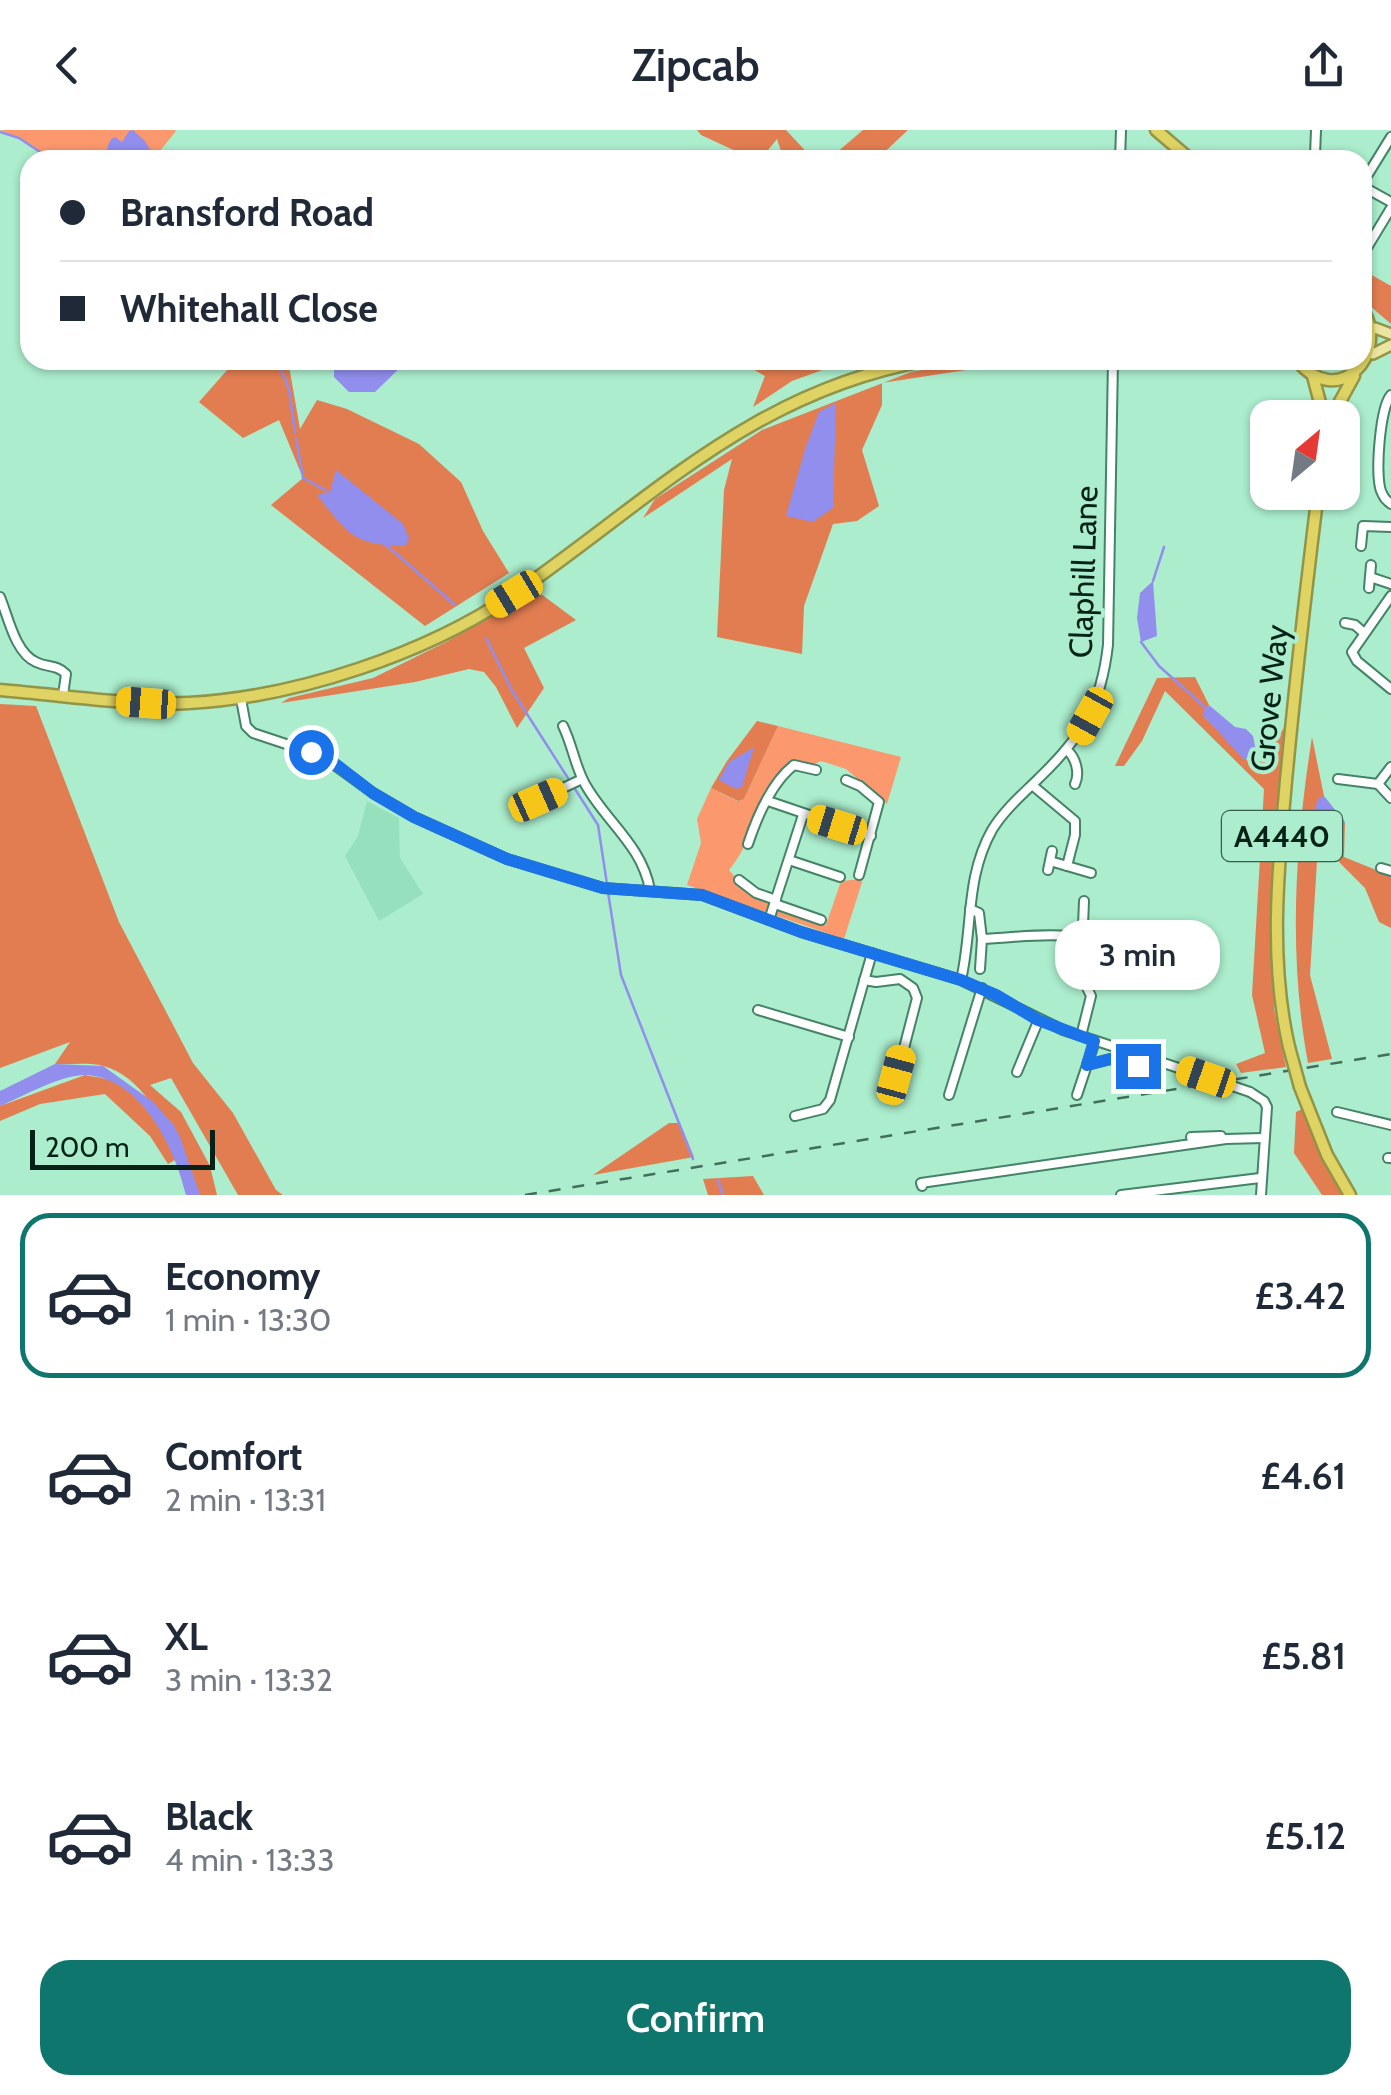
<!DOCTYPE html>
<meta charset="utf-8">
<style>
body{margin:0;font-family:Cabin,sans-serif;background:#f6f6f7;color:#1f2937;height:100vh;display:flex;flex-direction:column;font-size:38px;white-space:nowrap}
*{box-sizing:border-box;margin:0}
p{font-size:32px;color:#747a83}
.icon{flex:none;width:55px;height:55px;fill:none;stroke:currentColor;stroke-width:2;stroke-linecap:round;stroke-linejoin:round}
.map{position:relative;height:1065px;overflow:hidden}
.details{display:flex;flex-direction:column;background:#fff;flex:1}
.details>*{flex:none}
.top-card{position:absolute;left:20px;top:20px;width:1352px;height:220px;border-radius:30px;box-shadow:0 2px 8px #0004;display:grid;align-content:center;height:220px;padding:0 40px;background:#fff}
.needle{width:65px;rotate:29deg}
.buttons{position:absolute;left:1250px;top:270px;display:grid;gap:20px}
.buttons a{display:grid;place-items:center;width:110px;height:110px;border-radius:20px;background:#fff;box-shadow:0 2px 8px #0004;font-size:50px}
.scale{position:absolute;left:30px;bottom:25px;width:185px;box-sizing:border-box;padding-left:10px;border:5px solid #062116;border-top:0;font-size:28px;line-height:35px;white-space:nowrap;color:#062116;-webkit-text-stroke:8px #abedcd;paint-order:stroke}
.end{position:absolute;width:45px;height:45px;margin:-22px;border:12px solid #1a73e8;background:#fff;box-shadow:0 0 0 5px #fff}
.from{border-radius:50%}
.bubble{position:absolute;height:70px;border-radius:30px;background:#fff;box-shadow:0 2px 8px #0004;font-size:32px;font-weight:600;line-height:70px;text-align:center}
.car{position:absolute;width:30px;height:60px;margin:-30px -15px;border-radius:12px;box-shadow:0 0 8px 2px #0007;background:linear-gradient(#f5c518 24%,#345 0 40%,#f5c518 0 76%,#345 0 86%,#f5c518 0)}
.top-card b{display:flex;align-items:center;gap:35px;height:95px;font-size:38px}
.top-card b+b{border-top:2px solid #e0e1e3}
.top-card i{width:25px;height:25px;background:#1f2937}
ul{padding:18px 0 0;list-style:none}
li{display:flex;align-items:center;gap:30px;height:165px;margin:0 20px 15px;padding:0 20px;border:5px solid transparent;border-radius:30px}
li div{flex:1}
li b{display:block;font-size:38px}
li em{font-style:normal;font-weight:600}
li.active{border-color:#0f766e}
li>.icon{width:90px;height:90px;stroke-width:1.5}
.action{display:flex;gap:20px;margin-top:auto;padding:20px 40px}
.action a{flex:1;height:115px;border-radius:30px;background:#0f766e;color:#fff;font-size:40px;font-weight:600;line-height:115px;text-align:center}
header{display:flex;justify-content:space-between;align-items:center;height:130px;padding:0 40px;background:#fff;font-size:45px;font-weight:600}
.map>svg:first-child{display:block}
.built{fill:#97e0be}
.green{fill:#fc986d}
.forest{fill:#e27d51}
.water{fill:#918eee}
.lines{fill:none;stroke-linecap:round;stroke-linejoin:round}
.stream{stroke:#918eee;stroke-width:2.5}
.minor-casing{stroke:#448367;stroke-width:12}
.major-casing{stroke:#929548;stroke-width:14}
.highway-casing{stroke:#929548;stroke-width:15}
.minor{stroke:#fff;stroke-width:8}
.major{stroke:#ebe5a1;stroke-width:9}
.highway{stroke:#ded363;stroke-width:10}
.rail{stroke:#446e5b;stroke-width:2.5;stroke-dasharray:12 12;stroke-linecap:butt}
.minor-bridge-casing{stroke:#448367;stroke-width:12;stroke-linecap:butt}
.highway-bridge-casing{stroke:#929548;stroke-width:15;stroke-linecap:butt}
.minor-bridge{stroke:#fff;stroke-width:8}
.highway-bridge{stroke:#ded363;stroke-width:10}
.route{stroke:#1a73e8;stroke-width:12}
.labels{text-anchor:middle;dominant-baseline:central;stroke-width:8;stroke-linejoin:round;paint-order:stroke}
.shield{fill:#abedcd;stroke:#385e4d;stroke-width:2.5}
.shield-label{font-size:30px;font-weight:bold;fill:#062116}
.street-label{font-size:32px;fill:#062116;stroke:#abedcd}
</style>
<header><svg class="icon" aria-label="back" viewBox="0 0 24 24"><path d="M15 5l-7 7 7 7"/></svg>Zipcab<svg class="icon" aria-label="share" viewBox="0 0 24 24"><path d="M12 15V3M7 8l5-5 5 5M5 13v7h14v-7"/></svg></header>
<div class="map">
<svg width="1391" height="1065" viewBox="0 0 1391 1065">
<rect width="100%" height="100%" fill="#abedcd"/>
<path class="built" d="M367,671L399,688L400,728L423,764L379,791L345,726L358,706Z"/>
<g class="green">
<path d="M0,0H174L176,1L159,22L166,30H52L19,8Z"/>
<path d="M778,596L901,627L887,674L846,639L821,631L812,635L793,631C784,641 774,650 768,662C754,688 748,718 729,740L750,765L826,795L841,751L863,749L844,809L687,755L701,713L697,689L711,658L737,671L744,669Z"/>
</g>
<g class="forest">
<path d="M697,0H786L814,30H779L781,21L777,9L760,30H755L701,5Z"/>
<path d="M863,0H908L876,30H828Z"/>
<path d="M1363,140L1391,156V194L1363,170Z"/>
<path d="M236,230H288L300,299L317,270L347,279L419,314L461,352L483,401L509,443L425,496L271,375L303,348L279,290L243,308L199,272Z"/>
<path d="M737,230H850L792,251L753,277L765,246Z"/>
<path d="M978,230H1031L882,253V275L862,320L879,376L857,391L833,394L804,476L802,524L717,507L724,360L732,329L643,388L655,369L762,300L911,242Z"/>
<path d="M541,464L576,490L524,518L544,558L517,598L496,557L484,542L469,539L415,552L281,573L289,568L373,548L446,512L519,470Z"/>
<path d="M1195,547L1209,575L1204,586L1255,638L1284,598L1273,833L1274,879L1286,937L1241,943L1236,934L1265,923L1252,865L1264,659L1165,561L1142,611L1124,636H1115L1157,548Z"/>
<path d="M0,574L36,576L119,792L193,933L233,983L276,1060L283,1065H238L171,948L150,955L181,982L210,1036L217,1065H200C179,1024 152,948 103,936C88,932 70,935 55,934L70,912L0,938Z"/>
<path d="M757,591L778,596L744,669L738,671L711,658L727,631Z"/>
<path d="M1312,607L1324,666L1313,685L1333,706L1345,692L1344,727L1391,746V798L1379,792L1365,758L1336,729L1317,731L1310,845L1332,929L1308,933C1288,825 1295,715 1312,607Z"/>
<path d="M85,945C95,947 108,948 117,953C141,967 167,1004 175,1030L168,1034L150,1006L105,964L40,974L0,991V976Z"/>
<path d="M1302,979L1343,1065H1322L1294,1023L1296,982Z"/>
<path d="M669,993H680L694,1027L593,1045Z"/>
<path d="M753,1046L764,1065H708L703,1049Z"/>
</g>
<g class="water">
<path d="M133,0L145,11L156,30H108C107,21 106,11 115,7L122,12L129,1Z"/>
<path d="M334,230H408L375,262H349L334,247Z"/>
<path d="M836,273L833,378L813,392L786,386L805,319L819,282Z"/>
<path d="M336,340L403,394L409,408L406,416C353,415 349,405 317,365L330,362Z"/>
<path d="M1153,451L1157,506L1141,512L1137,488L1140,463Z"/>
<path d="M1209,575L1235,597L1246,599L1253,606L1256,621L1244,630L1204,586Z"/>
<path d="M754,617L742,657L736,659L719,650L729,632Z"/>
<path d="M1324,666L1345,692L1342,701L1326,706L1313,685L1318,669Z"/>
<path d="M55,934L103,936L152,971L173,994L180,1007L200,1065H186C175,1019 143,950 88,945C64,943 23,966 0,976V961Z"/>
</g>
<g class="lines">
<g class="stream">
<path d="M0,2L19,8L52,30"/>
<path d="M277,230L289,259L295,303"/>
<path d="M296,308L303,348L327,361"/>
<path d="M385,414L455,475"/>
<path d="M1153,451L1164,417"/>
<path d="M486,508L511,559L598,695L607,754"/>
<path d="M1141,512L1159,536L1206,578L1204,586"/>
<path d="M608,762L621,845L693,1029"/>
<path d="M718,1050L723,1065"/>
</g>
<g class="minor-casing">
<g id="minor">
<path d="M1316,0L1315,25L1319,30"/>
<path d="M1120,30L1121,0"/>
<path d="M1362,54L1391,7"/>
<path d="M1362,56L1391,72"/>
<path d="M1362,120L1365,121L1391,78"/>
<path d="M1391,265C1380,277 1375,344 1381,361C1384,368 1385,369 1391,374"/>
<path d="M1361,416L1363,396L1391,397"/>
<path d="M1370,447L1391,454"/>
<path d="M1369,458L1371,435"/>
<path d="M1391,466L1352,522L1357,531L1391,559"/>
<path d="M0,467C8,486 15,523 36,532C48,538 56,534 66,544L63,565"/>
<path d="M1345,493L1355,495L1364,503"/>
<path d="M241,569L246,596L253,603L322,626L373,663L414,687L507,729L603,758L702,765L801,802L961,850L1063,900L1206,947"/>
<path d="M563,596C572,614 575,636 585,654C606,692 642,715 650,760"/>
<path d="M1067,620C1076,628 1080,643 1075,654"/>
<path d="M1338,649L1378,654"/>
<path d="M846,650L860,656L879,672L859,745"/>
<path d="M1378,654L1391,637"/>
<path d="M1378,654L1391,668"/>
<path d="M1032,655L1075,691V705L1067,736"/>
<path d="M538,670L582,649"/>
<path d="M768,671L871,706"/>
<path d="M748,714C757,687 772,652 794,635L816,640"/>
<path d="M789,730L840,747"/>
<path d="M1050,731L1091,743"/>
<path d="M1381,738L1391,741"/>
<path d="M1048,740L1052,721"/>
<path d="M739,750L756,763L776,770"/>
<path d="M775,774L821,790"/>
<path d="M970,779L979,783L982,809C1012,808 1039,803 1069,806"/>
<path d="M769,790L803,685"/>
<path d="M980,839L982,809"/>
<path d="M864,850L876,852L900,849L913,858L917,868L897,945L904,947"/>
<path d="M961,850C973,798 965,748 992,700C1004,680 1023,664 1039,648C1083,606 1101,575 1108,515L1113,230"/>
<path d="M758,880L849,907"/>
<path d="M1081,906L1091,866L1081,845L1084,771"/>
<path d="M1087,935L1111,929L1138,936"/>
<path d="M1017,942L1039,889"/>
<path d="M1250,962L1264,971L1267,977L1261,1065"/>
<path d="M949,965L982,858"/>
<path d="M1077,965L1095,911"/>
<path d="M1337,982L1391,995"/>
<path d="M795,986L823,979L830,970L872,823"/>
<path d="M1191,1007L1221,1006"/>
<path d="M1388,1028H1391"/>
<path d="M922,1056L921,1053L1226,1009L1263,1008"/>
<path d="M1121,1065L1260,1048"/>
</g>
</g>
<g class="major-casing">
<g id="major">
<path d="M1375,198L1391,204"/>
<path d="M1373,224L1391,215"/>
</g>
</g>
<g class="highway-casing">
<g id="highway">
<path d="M1156,0L1191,30"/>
<path d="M1297,230C1337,281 1391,225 1362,178"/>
<path d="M1313,246L1324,288"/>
<path d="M1331,288L1354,246"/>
<path d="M0,560C63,565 126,576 189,573C297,567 427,524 517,462C655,366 754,261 928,230"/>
<path d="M1289,917C1269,831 1278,739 1286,651C1295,554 1306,459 1318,362"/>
<path d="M1300,957L1327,1025L1350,1065"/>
</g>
</g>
<use href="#minor" class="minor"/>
<use href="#major" class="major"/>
<use href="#highway" class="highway"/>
<path class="rail" d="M525,1065L1391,924"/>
<g class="minor-bridge-casing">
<path id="minor-bridge" d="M1206,947L1250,962"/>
</g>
<g class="highway-bridge-casing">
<path id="highway-bridge" d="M1289,917L1300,957"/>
</g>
<use href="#minor-bridge" class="minor-bridge"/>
<use href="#highway-bridge" class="highway-bridge"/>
</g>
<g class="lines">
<path class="route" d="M311,622L334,633L373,663L414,687L507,729L603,758L702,765L801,802L961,850L996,865L1038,890L1094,911L1087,935L1110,929L1138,936"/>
</g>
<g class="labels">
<rect class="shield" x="1222" y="681" width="120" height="50" rx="8"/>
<g class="shield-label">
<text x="1282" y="706">A4440</text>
</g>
<g class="street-label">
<text transform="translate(1083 442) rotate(-88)">Claphill Lane</text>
<text transform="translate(1269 568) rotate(-84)">Grove Way</text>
</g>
</g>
</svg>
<div class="buttons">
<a><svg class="needle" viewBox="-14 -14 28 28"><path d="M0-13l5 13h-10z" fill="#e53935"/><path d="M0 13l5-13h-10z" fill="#747a83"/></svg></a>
</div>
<div class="scale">200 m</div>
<i class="end from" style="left:311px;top:622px"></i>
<i class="end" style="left:1138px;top:936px"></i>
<div class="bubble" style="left:1055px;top:790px;width:165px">3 min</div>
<i class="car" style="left:514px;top:464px;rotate:239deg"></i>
<i class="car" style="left:146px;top:573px;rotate:274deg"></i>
<i class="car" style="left:1090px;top:586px;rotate:209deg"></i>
<i class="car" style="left:538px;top:670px;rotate:66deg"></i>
<i class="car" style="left:837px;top:695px;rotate:287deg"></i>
<i class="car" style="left:896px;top:945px;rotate:15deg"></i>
<i class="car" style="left:1206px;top:947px;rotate:289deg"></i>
<div class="top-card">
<b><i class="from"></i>Bransford Road</b>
<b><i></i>Whitehall Close</b>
</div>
</div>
<section class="details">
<ul>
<li class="active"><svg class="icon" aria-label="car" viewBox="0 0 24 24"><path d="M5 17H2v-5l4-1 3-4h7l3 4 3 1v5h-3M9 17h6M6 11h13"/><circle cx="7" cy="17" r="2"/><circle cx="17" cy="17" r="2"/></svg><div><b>Economy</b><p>1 min · 13:30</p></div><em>£3.42</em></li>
<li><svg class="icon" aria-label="car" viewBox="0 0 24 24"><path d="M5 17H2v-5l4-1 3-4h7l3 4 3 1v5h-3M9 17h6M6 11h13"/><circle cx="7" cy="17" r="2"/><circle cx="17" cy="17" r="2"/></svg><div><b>Comfort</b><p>2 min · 13:31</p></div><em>£4.61</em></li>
<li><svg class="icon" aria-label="car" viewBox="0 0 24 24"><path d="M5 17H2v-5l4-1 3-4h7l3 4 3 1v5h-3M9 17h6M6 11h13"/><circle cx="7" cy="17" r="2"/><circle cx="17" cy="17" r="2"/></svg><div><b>XL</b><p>3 min · 13:32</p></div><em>£5.81</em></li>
<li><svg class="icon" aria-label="car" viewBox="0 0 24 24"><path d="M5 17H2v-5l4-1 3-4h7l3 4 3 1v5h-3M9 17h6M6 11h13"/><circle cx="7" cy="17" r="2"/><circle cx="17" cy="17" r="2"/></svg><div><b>Black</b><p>4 min · 13:33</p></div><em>£5.12</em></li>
</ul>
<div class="action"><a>Confirm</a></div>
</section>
